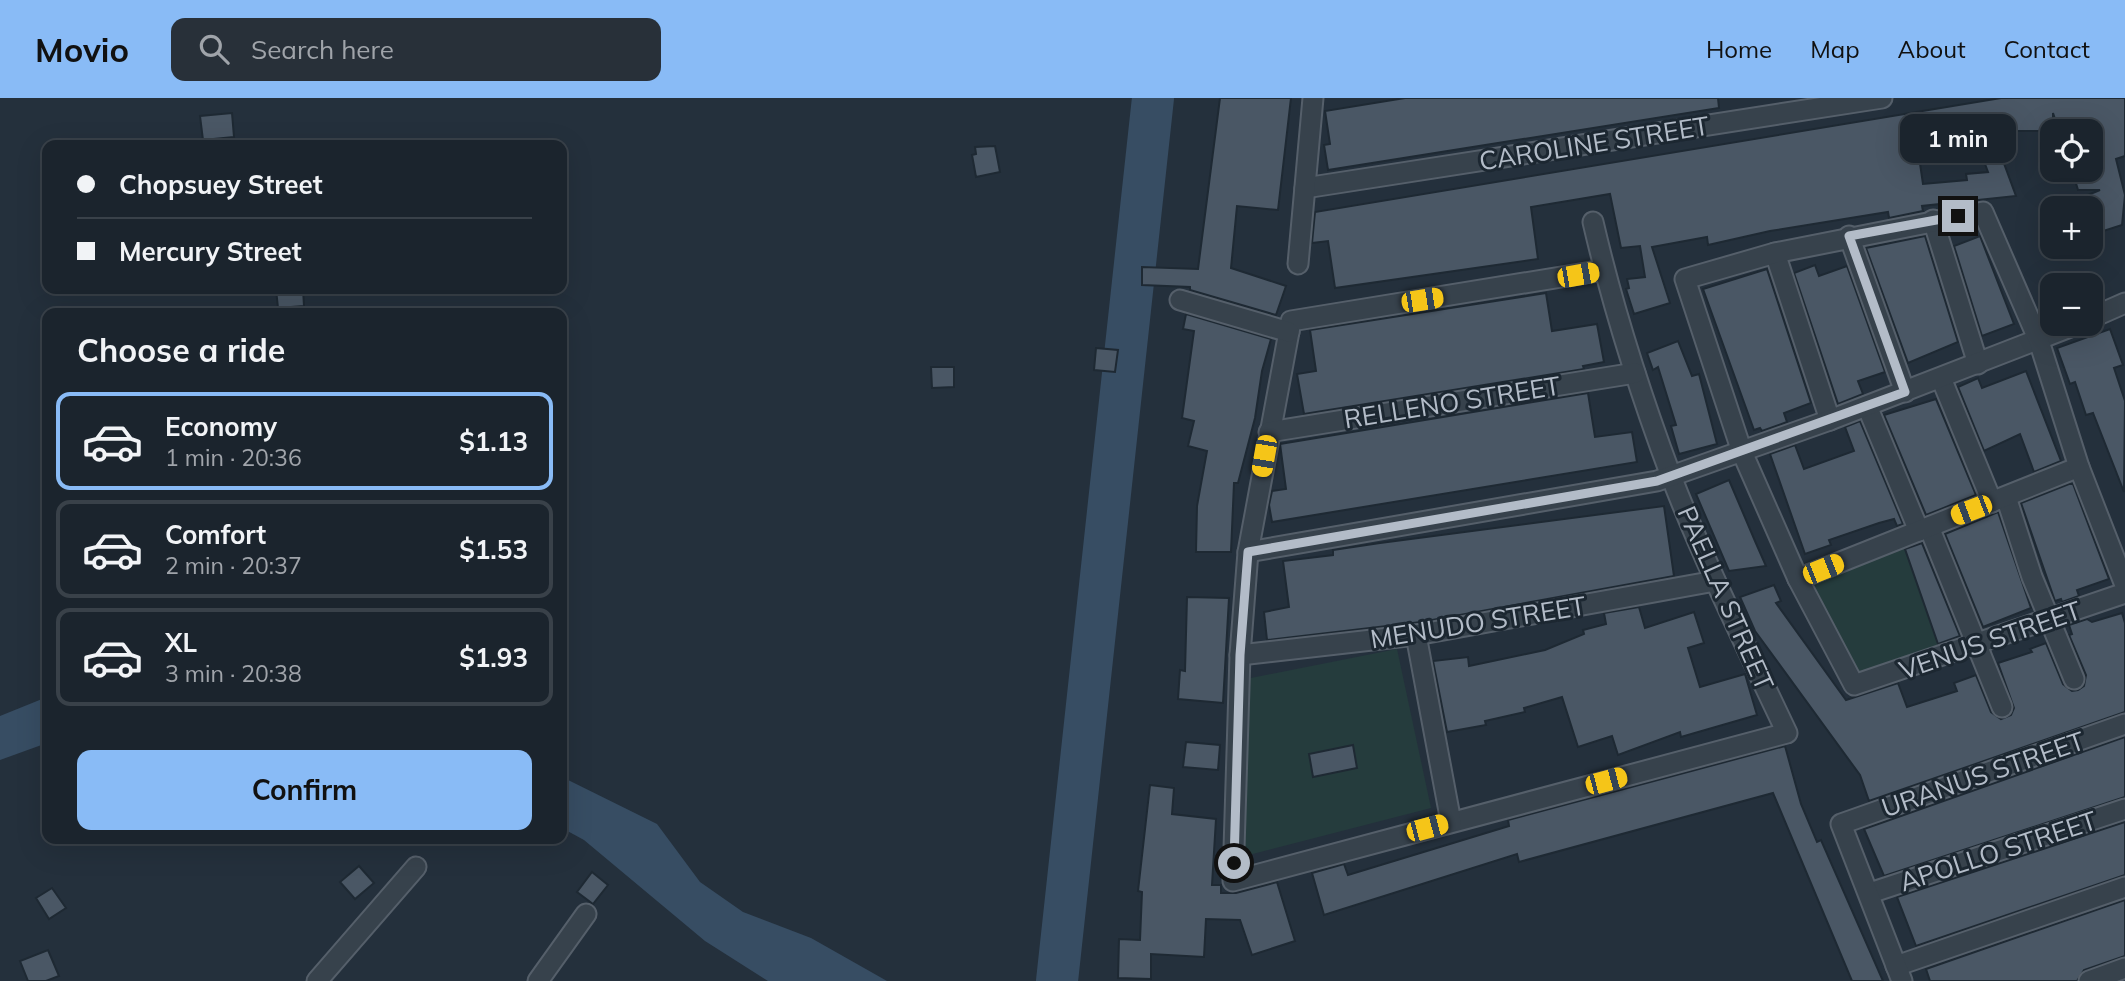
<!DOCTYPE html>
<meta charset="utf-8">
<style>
body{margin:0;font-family:Mulish,sans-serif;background:#283039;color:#f1f3f6;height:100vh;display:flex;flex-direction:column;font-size:26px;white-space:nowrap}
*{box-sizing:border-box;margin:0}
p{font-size:23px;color:#a0a4aa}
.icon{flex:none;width:38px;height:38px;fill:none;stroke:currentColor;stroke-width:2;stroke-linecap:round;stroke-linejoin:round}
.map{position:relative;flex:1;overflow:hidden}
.details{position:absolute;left:42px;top:210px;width:525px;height:536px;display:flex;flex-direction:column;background:#1b242d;border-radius:14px;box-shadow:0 7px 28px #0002,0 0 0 2px #394149}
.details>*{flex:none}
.guide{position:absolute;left:42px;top:42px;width:525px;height:154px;border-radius:14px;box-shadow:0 7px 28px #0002,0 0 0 2px #394149;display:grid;align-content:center;height:154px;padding:0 35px;background:#1b242d}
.controls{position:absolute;left:2040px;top:21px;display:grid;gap:14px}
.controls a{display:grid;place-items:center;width:63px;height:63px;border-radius:14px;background:#1b242d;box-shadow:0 7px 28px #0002,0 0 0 2px #394149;font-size:35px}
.end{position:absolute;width:32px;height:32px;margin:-16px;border:9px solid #b3bcc8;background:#111;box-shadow:0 0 0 4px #111}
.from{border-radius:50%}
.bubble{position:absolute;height:49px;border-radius:14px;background:#1b242d;box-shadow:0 7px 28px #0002,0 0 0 2px #394149;font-size:23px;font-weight:700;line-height:49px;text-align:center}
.car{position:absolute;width:21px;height:42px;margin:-21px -10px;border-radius:9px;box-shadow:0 0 5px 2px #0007;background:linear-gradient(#f5c518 24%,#345 0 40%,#f5c518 0 76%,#345 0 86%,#f5c518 0)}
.guide b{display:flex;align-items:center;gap:24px;height:66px;font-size:26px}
.guide b+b{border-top:2px solid #394149}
.guide i{width:18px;height:18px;background:#f1f3f6}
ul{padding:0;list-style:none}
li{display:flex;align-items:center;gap:21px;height:98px;margin:0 14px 10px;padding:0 21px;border:4px solid #394149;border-radius:14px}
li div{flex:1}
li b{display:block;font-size:26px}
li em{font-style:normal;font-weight:700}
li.on{border-color:#89bbf6}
li>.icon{width:63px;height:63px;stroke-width:1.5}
h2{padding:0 35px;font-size:32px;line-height:84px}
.primary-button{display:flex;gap:14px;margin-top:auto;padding:14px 35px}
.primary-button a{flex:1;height:80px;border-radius:14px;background:#89bbf6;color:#111;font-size:28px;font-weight:700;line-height:80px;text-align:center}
header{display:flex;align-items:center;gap:42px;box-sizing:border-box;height:98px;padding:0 35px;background:#89bbf6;color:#111}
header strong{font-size:33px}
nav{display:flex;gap:38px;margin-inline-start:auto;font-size:24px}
.search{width:490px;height:63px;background:#283039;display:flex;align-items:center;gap:18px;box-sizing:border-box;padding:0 24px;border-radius:14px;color:#a0a4aa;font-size:26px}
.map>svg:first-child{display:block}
.green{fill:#253c3d}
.water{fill:#374d63}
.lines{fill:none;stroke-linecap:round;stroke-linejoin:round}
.river{stroke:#374d63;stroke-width:42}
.building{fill:#4a5765;stroke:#1e2933;stroke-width:2;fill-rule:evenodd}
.street-casing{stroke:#555f6a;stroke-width:23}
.street{stroke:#37424c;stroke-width:19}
.route{stroke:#b3bcc8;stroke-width:9}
.labels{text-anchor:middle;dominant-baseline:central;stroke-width:6;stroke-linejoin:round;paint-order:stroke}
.street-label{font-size:26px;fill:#b3bcc8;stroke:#1c2731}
</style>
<header>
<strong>Movio</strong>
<div class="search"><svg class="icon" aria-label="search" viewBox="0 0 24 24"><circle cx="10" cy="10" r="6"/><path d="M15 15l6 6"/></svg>Search here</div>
<nav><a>Home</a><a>Map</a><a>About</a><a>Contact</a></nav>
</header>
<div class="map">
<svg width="2125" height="883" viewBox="0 0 2125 883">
<rect width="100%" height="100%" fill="#24303c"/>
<g class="green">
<path d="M1902,444L1939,547L1860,577L1808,481Z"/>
<path d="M1397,551L1431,710L1241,759L1246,581Z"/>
</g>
<g class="water">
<path d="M47,599V645L0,662V618Z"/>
<path d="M562,679L657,726L700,784L743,814L811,840L887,883H768L705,843L584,742L562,730Z"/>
</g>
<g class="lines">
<path class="river" d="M1057,883L1153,0"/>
</g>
<g class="building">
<path d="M1220,0H1291L1278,112L1237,108L1231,170L1286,188L1276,217L1190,192V189L1142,187V169L1198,171Z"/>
<path d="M1405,0H1718L1719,10L1328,72L1324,47L1330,46L1325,13Z"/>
<path d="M2001,0H2125V58L2116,61L2125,97L2122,127L2091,137V110H2056L2100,92H2078L2072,72H2091V33H2059L2053,15V33H1992L2016,98L1922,108L1923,113L1889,120L1888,114L1770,133L1708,147L1707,139L1652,149L1670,205L1634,216L1626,191L1629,190L1627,181L1645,179L1640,148L1621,150L1610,96L1531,109L1538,161L1335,190L1328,143L1312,145L1315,114ZM1974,36L1988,74L1966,76L1967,82L1923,86L1917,45Z"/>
<path d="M232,15L234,39L203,42L200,18Z"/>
<path d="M995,48L1000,74L976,79L972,57L976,56L975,49Z"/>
<path d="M1925,138L1958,244L1908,265L1866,150Z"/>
<path d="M1980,138L2014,226L1982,238L1954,148Z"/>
<path d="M1815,167L1819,178L1847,168L1885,274L1858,283L1863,296L1838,306L1794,175Z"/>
<path d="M1767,171L1811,305L1784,315L1787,324L1762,333L1760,330L1754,332L1703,191Z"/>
<path d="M276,191H303L304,208L278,210Z"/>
<path d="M1546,195L1552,233L1597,226L1604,264L1583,268L1584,271L1304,316L1297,276L1316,273L1310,232Z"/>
<path d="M1186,216L1271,241L1262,273L1255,320L1238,385H1234L1231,454H1196L1197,408L1207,353L1188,348L1194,323L1182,320L1194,233L1183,231Z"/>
<path d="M2110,231L2123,267L2114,270L2125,303L2124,394L2093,315L2086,317L2075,284L2070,286L2057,250Z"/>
<path d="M1678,243L1692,278L1699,276L1717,346L1679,356L1671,328L1676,327L1658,269L1653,272L1647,255Z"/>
<path d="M1096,250L1118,252L1115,274L1094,272Z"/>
<path d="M931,269H954V289L932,290Z"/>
<path d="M2026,273L2061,363L2034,374L2020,336L1984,353L1958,289L1978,280L1982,290Z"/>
<path d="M1588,295L1595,339L1632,334L1637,364L1272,424L1269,407L1272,393L1286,391L1280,346Z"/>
<path d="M1936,301L1976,397L1926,417L1884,317Z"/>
<path d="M1860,323L1903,426L1897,428L1894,421L1879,425L1829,442L1831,447L1805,456L1770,356L1795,347L1804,371L1854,353L1845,329Z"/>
<path d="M1729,382L1755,443L1766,468L1729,473L1696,396Z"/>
<path d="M2069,386H2073L2109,481L2077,492L2079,498L2062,504L2061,501L2055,503L2021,405Z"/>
<path d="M1664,408L1674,478L1421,524L1267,542L1264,514L1289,509L1283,463L1333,457V452L1380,445Z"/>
<path d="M1998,414L2031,510L1983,529L1945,436Z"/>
<path d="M1922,445L1960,538L1938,546L1905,451Z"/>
<path d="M1774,487L1781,503L1776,505L1846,602L1898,585L1907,609L1957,593L1954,585L1976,577L1991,614L2001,621L2011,617L2014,610L1998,565L2032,554L2030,551L2046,545L2063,586L2072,593L2078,592L2084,588L2086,577L2069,537L2072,536L2069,527L2087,521L2092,524L2122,515L2125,525V614L1869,703L1860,677L1755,533L1740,499Z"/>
<path d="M1187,499L1229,500L1223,605L1178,601L1180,572L1185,573Z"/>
<path d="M1639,509L1645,530L1694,514L1704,545L1688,550L1700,589L1745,576L1757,617L1681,639L1680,634L1618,657L1612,638L1578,649L1562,599L1524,610L1525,614L1485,623L1486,627L1447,634L1433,563L1468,559L1469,568L1545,552L1584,536L1583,532L1606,526L1604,515Z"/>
<path d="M2125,639V699L1884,778L1864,731Z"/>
<path d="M1186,644L1220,647L1218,672L1183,669Z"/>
<path d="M1353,647L1357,670L1313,679L1309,656Z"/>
<path d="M1785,648L1801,706L1817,744L1821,742L1883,883H1852L1773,695L1519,764L1517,756L1324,817L1312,775L1344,766L1348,777L1509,728L1508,722Z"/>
<path d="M1150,687L1174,690L1172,716L1216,721L1212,787H1221V795H1236L1277,784L1295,843L1252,857L1240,822L1206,821L1204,859L1151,856V881L1118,880L1119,841L1140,842L1142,794L1138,793Z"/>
<path d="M2125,724V777L1916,848L1897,799Z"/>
<path d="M359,768L374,785L355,801L340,784Z"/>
<path d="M592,774L608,787L593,806L577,794Z"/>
<path d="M52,790L66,810L49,821L36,800Z"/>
<path d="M2125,802V858L2084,872L2077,883H1930L1926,871Z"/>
<path d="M48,852L59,878L46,883H28L20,863Z"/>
</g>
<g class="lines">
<g class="street-casing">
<g id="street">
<path d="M1305,90L1882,0"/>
<path d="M1933,122L1978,266"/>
<path d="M1593,124C1613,210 1640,295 1671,378C1705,466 1747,550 1787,635L1233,783L1240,557L1248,454L1291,223L1604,172"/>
<path d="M1849,138L1905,294"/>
<path d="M1775,155L1830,322"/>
<path d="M1298,166L1313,0"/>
<path d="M1180,202L1289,234"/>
<path d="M2091,220L2125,205"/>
<path d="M1941,280L1992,404"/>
<path d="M1867,308L1919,433"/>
<path d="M1269,334L1635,275"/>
<path d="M2006,399L2032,479L2074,581"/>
<path d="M1929,429L2002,609"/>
<path d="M1248,454L1657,383L1830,322L2078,226"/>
<path d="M1798,481L2079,369"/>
<path d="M2125,487L2079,369L2039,243L1983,114L1775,155L1685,181L1742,354L1798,481L1854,587L2125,495"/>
<path d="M1416,537L1451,724"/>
<path d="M1240,557L1416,537L1715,483"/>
<path d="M1870,795L2125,711"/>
<path d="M1896,868L2125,789"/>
<path d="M317,883L416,769"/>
<path d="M538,883L586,816"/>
<path d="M1902,883L1841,726L2125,626"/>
<path d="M2089,883L2125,870"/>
</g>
</g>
<use href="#street" class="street"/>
</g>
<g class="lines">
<path class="route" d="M1234,765L1240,557L1248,454L1657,383L1905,294L1849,138L1958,118"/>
</g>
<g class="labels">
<g class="street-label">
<text transform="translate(1594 45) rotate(-9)">CAROLINE STREET</text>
<text transform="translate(1452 304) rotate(-9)">RELLENO STREET</text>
<text transform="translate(1726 500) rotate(66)">PAELLA STREET</text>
<text transform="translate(1478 524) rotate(-9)">MENUDO STREET</text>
<text transform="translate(1990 542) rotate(-19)">VENUS STREET</text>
<text transform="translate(1983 676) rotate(-19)">URANUS STREET</text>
<text transform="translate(1998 753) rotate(-18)">APOLLO STREET</text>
</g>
</g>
</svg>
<div class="controls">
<a><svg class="icon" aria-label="locate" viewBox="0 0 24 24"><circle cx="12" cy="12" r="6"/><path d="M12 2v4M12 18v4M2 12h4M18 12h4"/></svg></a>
<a>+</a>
<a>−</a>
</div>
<i class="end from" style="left:1234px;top:765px"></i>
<i class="end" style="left:1958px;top:118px"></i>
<div class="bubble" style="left:1900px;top:16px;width:116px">1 min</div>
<i class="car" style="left:1578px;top:177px;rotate:80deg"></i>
<i class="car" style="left:1422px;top:202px;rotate:81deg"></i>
<i class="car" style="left:1264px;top:358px;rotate:190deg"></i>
<i class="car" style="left:1971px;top:412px;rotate:249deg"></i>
<i class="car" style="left:1823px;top:471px;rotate:68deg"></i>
<i class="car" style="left:1606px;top:683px;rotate:75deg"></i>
<i class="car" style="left:1427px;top:730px;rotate:75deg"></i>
<div class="guide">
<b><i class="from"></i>Chopsuey Street</b>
<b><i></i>Mercury Street</b>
</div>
<section class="details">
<h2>Choose a ride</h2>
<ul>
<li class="on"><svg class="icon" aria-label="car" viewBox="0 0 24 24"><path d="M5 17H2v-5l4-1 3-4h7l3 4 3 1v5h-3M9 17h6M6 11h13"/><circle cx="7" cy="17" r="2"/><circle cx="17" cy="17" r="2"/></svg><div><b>Economy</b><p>1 min · 20:36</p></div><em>$1.13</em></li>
<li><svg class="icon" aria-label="car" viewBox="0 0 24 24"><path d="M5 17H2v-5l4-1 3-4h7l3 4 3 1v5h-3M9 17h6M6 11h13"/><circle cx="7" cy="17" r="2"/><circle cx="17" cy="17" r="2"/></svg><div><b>Comfort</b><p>2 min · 20:37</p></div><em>$1.53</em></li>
<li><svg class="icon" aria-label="car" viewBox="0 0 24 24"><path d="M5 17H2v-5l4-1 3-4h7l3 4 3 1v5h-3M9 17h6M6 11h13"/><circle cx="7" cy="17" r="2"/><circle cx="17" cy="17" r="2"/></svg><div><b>XL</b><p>3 min · 20:38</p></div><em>$1.93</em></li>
</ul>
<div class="primary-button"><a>Confirm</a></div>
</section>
</div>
